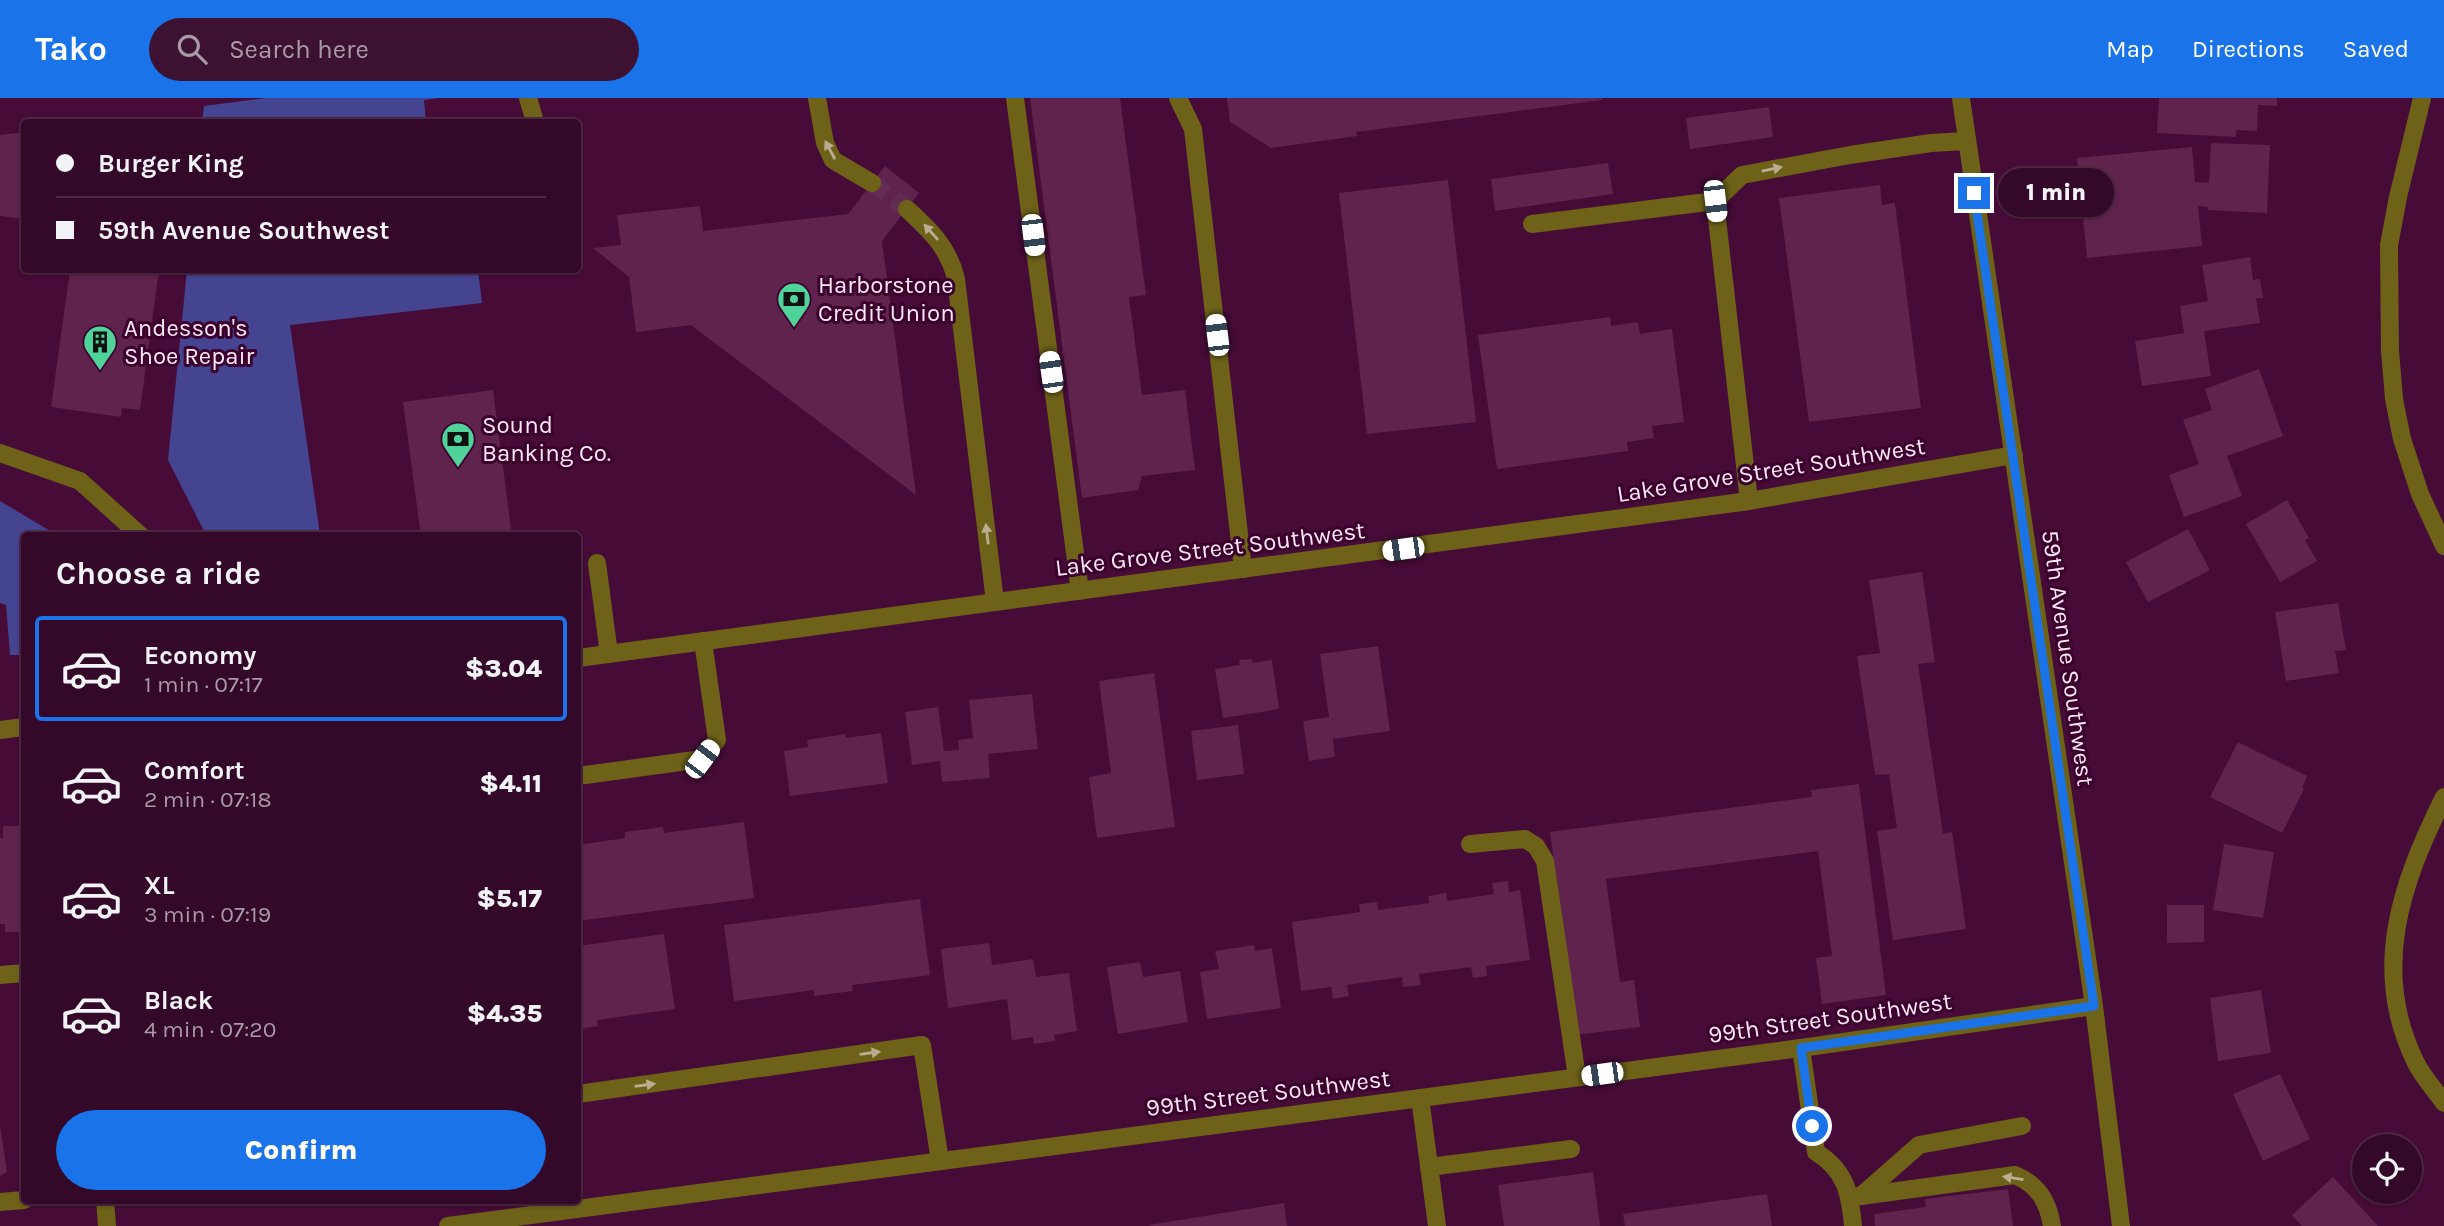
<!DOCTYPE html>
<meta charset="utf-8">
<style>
body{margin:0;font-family:Karla,sans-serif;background:#3c1131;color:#f1f3f6;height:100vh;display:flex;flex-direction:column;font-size:26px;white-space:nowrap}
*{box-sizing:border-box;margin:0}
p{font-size:23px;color:#a99aa8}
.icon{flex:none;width:38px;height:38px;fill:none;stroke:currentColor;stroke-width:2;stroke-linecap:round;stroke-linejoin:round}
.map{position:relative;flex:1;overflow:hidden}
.panel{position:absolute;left:21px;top:434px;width:560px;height:672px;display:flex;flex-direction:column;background:#340829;border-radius:7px;box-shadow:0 2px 5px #0004,0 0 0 2px #4e2946}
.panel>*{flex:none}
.banner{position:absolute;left:21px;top:21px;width:560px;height:154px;border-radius:7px;box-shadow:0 2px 5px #0004,0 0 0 2px #4e2946;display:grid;align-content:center;height:154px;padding:0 35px;background:#340829}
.controls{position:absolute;left:2352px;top:1036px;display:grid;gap:14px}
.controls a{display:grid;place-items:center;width:70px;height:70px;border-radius:50%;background:#340829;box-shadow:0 2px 5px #0004,0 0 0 2px #4e2946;font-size:35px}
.end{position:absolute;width:32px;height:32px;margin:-16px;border:9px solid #1a73e8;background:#fff;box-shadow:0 0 0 4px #fff}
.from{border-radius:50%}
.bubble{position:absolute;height:49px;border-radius:24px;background:#340829;box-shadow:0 2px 5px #0004,0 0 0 2px #4e2946;font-size:23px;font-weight:800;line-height:49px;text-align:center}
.car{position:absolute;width:21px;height:42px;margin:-21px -10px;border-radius:9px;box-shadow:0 0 5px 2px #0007;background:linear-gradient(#fff 24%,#345 0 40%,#fff 0 76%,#345 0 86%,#fff 0)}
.banner b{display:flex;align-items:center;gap:24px;height:66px;font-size:26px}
.banner b+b{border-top:2px solid #4e2946}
.banner i{width:18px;height:18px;background:#f1f3f6}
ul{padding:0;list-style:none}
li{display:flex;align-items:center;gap:21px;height:105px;margin:0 14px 10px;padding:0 21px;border:4px solid transparent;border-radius:7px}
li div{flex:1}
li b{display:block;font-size:26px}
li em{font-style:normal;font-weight:800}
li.on{border-color:#1a73e8}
li>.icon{width:63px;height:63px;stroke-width:1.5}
h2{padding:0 35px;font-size:32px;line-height:84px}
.button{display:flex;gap:14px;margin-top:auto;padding:14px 35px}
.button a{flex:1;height:80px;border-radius:42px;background:#1a73e8;color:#fff;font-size:28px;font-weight:800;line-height:80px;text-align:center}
header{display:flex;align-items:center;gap:42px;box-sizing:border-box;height:98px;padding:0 35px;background:#1a73e8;color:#fff}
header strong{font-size:33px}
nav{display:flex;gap:38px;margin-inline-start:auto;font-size:24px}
.search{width:490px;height:63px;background:#3c1131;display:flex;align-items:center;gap:18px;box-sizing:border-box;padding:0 24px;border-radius:38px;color:#a99aa8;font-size:26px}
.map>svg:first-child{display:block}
.green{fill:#454491}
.building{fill:#5f234e}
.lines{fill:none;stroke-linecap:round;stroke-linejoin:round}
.minor-tunnel{stroke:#622c54;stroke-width:18;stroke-dasharray:18 9;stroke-linecap:butt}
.minor{stroke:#6d6218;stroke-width:18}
.oneway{fill:#bdac92}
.route{stroke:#1a73e8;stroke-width:9}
.labels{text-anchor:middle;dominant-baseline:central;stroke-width:6;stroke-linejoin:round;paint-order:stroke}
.poi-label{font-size:24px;fill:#fee8f5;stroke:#3b002d;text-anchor:start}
.street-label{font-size:24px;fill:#fee8f5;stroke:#3b002d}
</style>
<header>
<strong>Tako</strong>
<div class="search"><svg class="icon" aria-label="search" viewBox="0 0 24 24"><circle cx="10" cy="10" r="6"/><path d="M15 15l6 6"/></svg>Search here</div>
<nav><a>Map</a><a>Directions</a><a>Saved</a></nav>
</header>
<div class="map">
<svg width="2444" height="1128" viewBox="0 0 2444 1128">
<rect width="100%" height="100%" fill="#460b37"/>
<g class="green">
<path d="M266,0H439L424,2L426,24H202L204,8Z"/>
<path d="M187,172H478L482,205L290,227L320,437H206L168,362Z"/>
<path d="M0,403L57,437L24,438V557H10L6,507L0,505Z"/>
</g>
<g class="building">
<path d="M1030,0H1120L1146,197L1129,199L1142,297L1185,292L1195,372L1142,378L1138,392L1082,400Z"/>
<path d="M1227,0H1602V2L1356,34L1357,38L1271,50L1230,24Z"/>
<path d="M2159,0H2277V8L2258,7L2257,33L2236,32V39L2157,35Z"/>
<path d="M1769,9L1773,39L1690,51L1686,20Z"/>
<path d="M24,34V121L0,118V37Z"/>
<path d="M2211,45L2270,47L2267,115L2208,112V109L2198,108L2202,148L2087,160L2077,60L2192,49L2195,84L2209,85Z"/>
<path d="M1608,65L1613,96L1495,113L1491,81Z"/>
<path d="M885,68L919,95L882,143L916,397L691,227L636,234L629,179L593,150L621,147L617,117L700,108L703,133L848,116Z"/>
<path d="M1448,82L1476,324L1367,336L1339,95Z"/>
<path d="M1880,87L1882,107L1895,105L1921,310L1809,324L1779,100Z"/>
<path d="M2250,159L2253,182L2260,181L2263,200H2256L2260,225L2204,233L2211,278L2142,288L2135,243L2184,235L2180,208L2208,203L2202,167Z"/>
<path d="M70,172H159L140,312L122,310L121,319L51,309Z"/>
<path d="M1610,219L1611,228L1638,224L1640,236L1672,231L1684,324L1652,328L1654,340L1627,344L1628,353L1497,371L1478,237Z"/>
<path d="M2259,271L2283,338L2227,358L2242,398L2184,419L2169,377L2199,366L2183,322L2212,312L2205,291Z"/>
<path d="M493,292L512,438H421L403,304Z"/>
<path d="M2287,402L2309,440L2305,442L2317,463L2280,484L2246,426Z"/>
<path d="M2188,431L2210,472L2148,504L2126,464Z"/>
<path d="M1922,474L1935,564L1918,566L1943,736L1952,734L1966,831L1893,842L1877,733L1897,730L1889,676L1875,677L1857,558L1880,555L1869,482Z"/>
<path d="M2338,505L2346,552L2335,553L2339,575L2286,583L2275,514Z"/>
<path d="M1378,548L1390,633L1333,641L1335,659L1309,663L1303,623L1329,619L1320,556Z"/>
<path d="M1252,561V565L1272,562L1279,611L1223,620L1215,571L1240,567L1239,562Z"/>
<path d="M1154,575L1175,729L1097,740L1089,679L1111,675L1099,583Z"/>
<path d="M1032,596L1038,651L988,656L990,680L942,684L940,663L912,667L905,614L938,609L944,653L959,652L958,642L973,640L969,602Z"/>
<path d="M1238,627L1244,676L1197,682L1191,633Z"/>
<path d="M881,635L888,685L790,698L784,653L808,649L807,642L845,636L846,640Z"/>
<path d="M2238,644L2307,678L2302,690L2304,691L2282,735L2210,699Z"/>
<path d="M1859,686L1886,897L1822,906L1816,860L1832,858L1818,753L1606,781L1620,884L1634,882L1640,929L1576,937L1550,734L1812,699L1811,692Z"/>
<path d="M744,724L754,800L578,823V747L625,740V734L663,729L664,735Z"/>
<path d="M3,728H24V834H5V826H0V740H3Z"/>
<path d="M2224,746L2274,754L2263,820L2213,812Z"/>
<path d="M1508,783L1509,794L1520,792L1530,862L1486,868L1487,878L1473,880L1471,869L1419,876L1421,887L1403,889L1402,879L1347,887L1349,898L1333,901L1331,889L1301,893L1292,824L1360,814L1359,806L1377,804L1378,812L1429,805L1428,798L1446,795L1447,803L1494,796L1492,785Z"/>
<path d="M920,801L930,877L852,887L853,893L814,898V892L734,903L724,827Z"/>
<path d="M2167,807H2204V844L2167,845Z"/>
<path d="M664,836L675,911L597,922L598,928L578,931V848Z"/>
<path d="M989,845L992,867L1033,861L1036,879L1069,875L1077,933L1054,937L1055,943L1034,946L1033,939L1012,942L1007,901L948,910L941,851Z"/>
<path d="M1254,847L1255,853L1272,850L1281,910L1207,921L1200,874L1219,871L1215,853Z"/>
<path d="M1140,864L1143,879L1180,873L1188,924L1118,936L1107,869Z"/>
<path d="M2261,892L2271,955L2218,963L2210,900Z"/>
<path d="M2280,976L2310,1041L2263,1063L2233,996Z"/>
<path d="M0,1027L7,1074L0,1078Z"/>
<path d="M1593,1074L1600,1128H1504L1498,1087Z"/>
<path d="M2333,1079L2378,1128H2302L2292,1117Z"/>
<path d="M2008,1091L2013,1128H1875L1874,1116L1926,1109L1925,1101Z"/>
<path d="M1767,1096L1772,1128H1625L1623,1116Z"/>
<path d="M1284,1105L1287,1128H1150L1149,1127Z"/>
</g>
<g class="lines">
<path class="minor-tunnel" d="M872,85L907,111"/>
<g class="minor">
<path d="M528,0L535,24"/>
<path d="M817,0L825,45L833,62L872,85"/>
<path d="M1015,0L1080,493"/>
<path d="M1178,0L1193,31L1243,471"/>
<path d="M1961,0L2094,908L2121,1128"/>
<path d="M2422,0L2398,99L2389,147L2390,253L2394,301L2402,341L2420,396L2444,448"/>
<path d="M1715,103L1749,403"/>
<path d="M907,111C930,132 949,150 956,181L995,504"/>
<path d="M1532,126L1715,103L1742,77L1850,57L1931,45L1966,43"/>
<path d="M0,355L80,383L141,438"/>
<path d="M597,465L609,556"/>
<path d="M578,560L1749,403L2014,357"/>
<path d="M0,632L24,629"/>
<path d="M578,678L702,661L717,642L703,543"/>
<path d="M2444,699C2401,786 2370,872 2416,965C2423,979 2435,992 2444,1005"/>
<path d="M1470,746L1525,741L1536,748L1545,763L1577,979"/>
<path d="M0,877L24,875"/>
<path d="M1801,950L1816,1054C1846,1073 1850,1095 1853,1128"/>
<path d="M578,996L922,947L940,1063"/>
<path d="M1420,1000L1437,1128"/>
<path d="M1429,1069L1571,1051"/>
<path d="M1857,1098H1861L1919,1047L2022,1028"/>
<path d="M1861,1098L2015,1077C2038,1087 2048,1103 2052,1128"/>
<path d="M105,1102L107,1128"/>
<path d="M0,1104L24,1102"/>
<path d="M448,1128L1801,950L2094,908"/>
</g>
</g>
<defs><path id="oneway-solid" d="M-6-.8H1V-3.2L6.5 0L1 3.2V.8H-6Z" transform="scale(1.75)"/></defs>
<g class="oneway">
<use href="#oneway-solid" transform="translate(830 52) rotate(-118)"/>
<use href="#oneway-solid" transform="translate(1772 71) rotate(-11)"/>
<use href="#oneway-solid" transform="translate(931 134) rotate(-132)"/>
<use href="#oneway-solid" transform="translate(987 436) rotate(-97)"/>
<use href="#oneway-solid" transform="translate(870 955) rotate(-8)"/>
<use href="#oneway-solid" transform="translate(645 987) rotate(-8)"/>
<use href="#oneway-solid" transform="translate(2013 1080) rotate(-171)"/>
</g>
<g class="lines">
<path class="route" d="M1812,1028L1801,950L2094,908L1974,95"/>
</g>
<defs>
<g id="bank-pin" transform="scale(1.75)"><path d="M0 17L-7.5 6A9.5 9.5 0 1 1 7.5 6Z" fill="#50d398" stroke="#3b002d"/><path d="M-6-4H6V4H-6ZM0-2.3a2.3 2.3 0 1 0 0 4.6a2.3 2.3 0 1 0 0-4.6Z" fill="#111"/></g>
<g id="building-pin" transform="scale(1.75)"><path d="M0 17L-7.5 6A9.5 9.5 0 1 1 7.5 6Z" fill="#50d398" stroke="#3b002d"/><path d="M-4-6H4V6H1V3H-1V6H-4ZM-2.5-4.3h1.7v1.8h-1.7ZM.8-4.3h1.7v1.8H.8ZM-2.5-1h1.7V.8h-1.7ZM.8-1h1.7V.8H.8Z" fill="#111"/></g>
</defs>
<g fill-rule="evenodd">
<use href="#bank-pin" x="794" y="201"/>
<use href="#building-pin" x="100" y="244"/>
<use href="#bank-pin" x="458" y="341"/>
</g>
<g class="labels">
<g class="poi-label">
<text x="818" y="187">Harborstone<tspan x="818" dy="28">Credit Union</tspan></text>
<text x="124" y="230">Andesson's<tspan x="124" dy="28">Shoe Repair</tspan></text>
<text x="482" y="327">Sound<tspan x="482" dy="28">Banking Co.</tspan></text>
</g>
<g class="street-label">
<text transform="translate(1771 372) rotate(-9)">Lake Grove Street Southwest</text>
<text transform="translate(1210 451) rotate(-7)">Lake Grove Street Southwest</text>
<text transform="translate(2068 560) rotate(82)">59th Avenue Southwest</text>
<text transform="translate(1830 920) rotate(-8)">99th Street Southwest</text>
<text transform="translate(1268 995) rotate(-7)">99th Street Southwest</text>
</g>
</g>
</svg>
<div class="controls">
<a><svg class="icon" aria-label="locate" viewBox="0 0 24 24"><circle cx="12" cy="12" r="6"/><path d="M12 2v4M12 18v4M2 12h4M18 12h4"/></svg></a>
</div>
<i class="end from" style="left:1812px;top:1028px"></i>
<i class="end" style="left:1974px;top:95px"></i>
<div class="bubble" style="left:1998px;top:70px;width:116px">1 min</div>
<i class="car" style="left:1715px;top:103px;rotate:173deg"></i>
<i class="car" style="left:1033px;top:137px;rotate:173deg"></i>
<i class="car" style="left:1217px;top:237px;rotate:353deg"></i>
<i class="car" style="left:1051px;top:274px;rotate:352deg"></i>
<i class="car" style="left:1403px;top:451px;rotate:262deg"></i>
<i class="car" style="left:702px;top:661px;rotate:37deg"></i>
<i class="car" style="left:1602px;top:976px;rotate:262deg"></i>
<div class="banner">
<b><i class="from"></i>Burger King</b>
<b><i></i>59th Avenue Southwest</b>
</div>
<section class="panel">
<h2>Choose a ride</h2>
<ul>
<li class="on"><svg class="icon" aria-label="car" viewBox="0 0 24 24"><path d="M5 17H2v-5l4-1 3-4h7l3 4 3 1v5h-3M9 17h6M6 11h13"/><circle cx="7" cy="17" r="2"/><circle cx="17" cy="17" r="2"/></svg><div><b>Economy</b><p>1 min · 07:17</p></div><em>$3.04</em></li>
<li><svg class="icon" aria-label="car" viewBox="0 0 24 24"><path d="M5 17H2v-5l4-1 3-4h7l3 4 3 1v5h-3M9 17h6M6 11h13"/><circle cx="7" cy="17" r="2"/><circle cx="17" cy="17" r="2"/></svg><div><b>Comfort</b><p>2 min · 07:18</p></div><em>$4.11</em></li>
<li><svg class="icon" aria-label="car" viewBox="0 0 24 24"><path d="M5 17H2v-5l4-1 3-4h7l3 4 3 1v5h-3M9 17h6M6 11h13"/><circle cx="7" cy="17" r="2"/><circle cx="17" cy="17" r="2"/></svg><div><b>XL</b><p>3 min · 07:19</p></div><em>$5.17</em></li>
<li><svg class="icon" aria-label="car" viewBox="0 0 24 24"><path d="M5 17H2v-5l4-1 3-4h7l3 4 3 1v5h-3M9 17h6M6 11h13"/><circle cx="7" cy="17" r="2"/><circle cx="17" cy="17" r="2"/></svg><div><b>Black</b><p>4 min · 07:20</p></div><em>$4.35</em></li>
</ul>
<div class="button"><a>Confirm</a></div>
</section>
</div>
